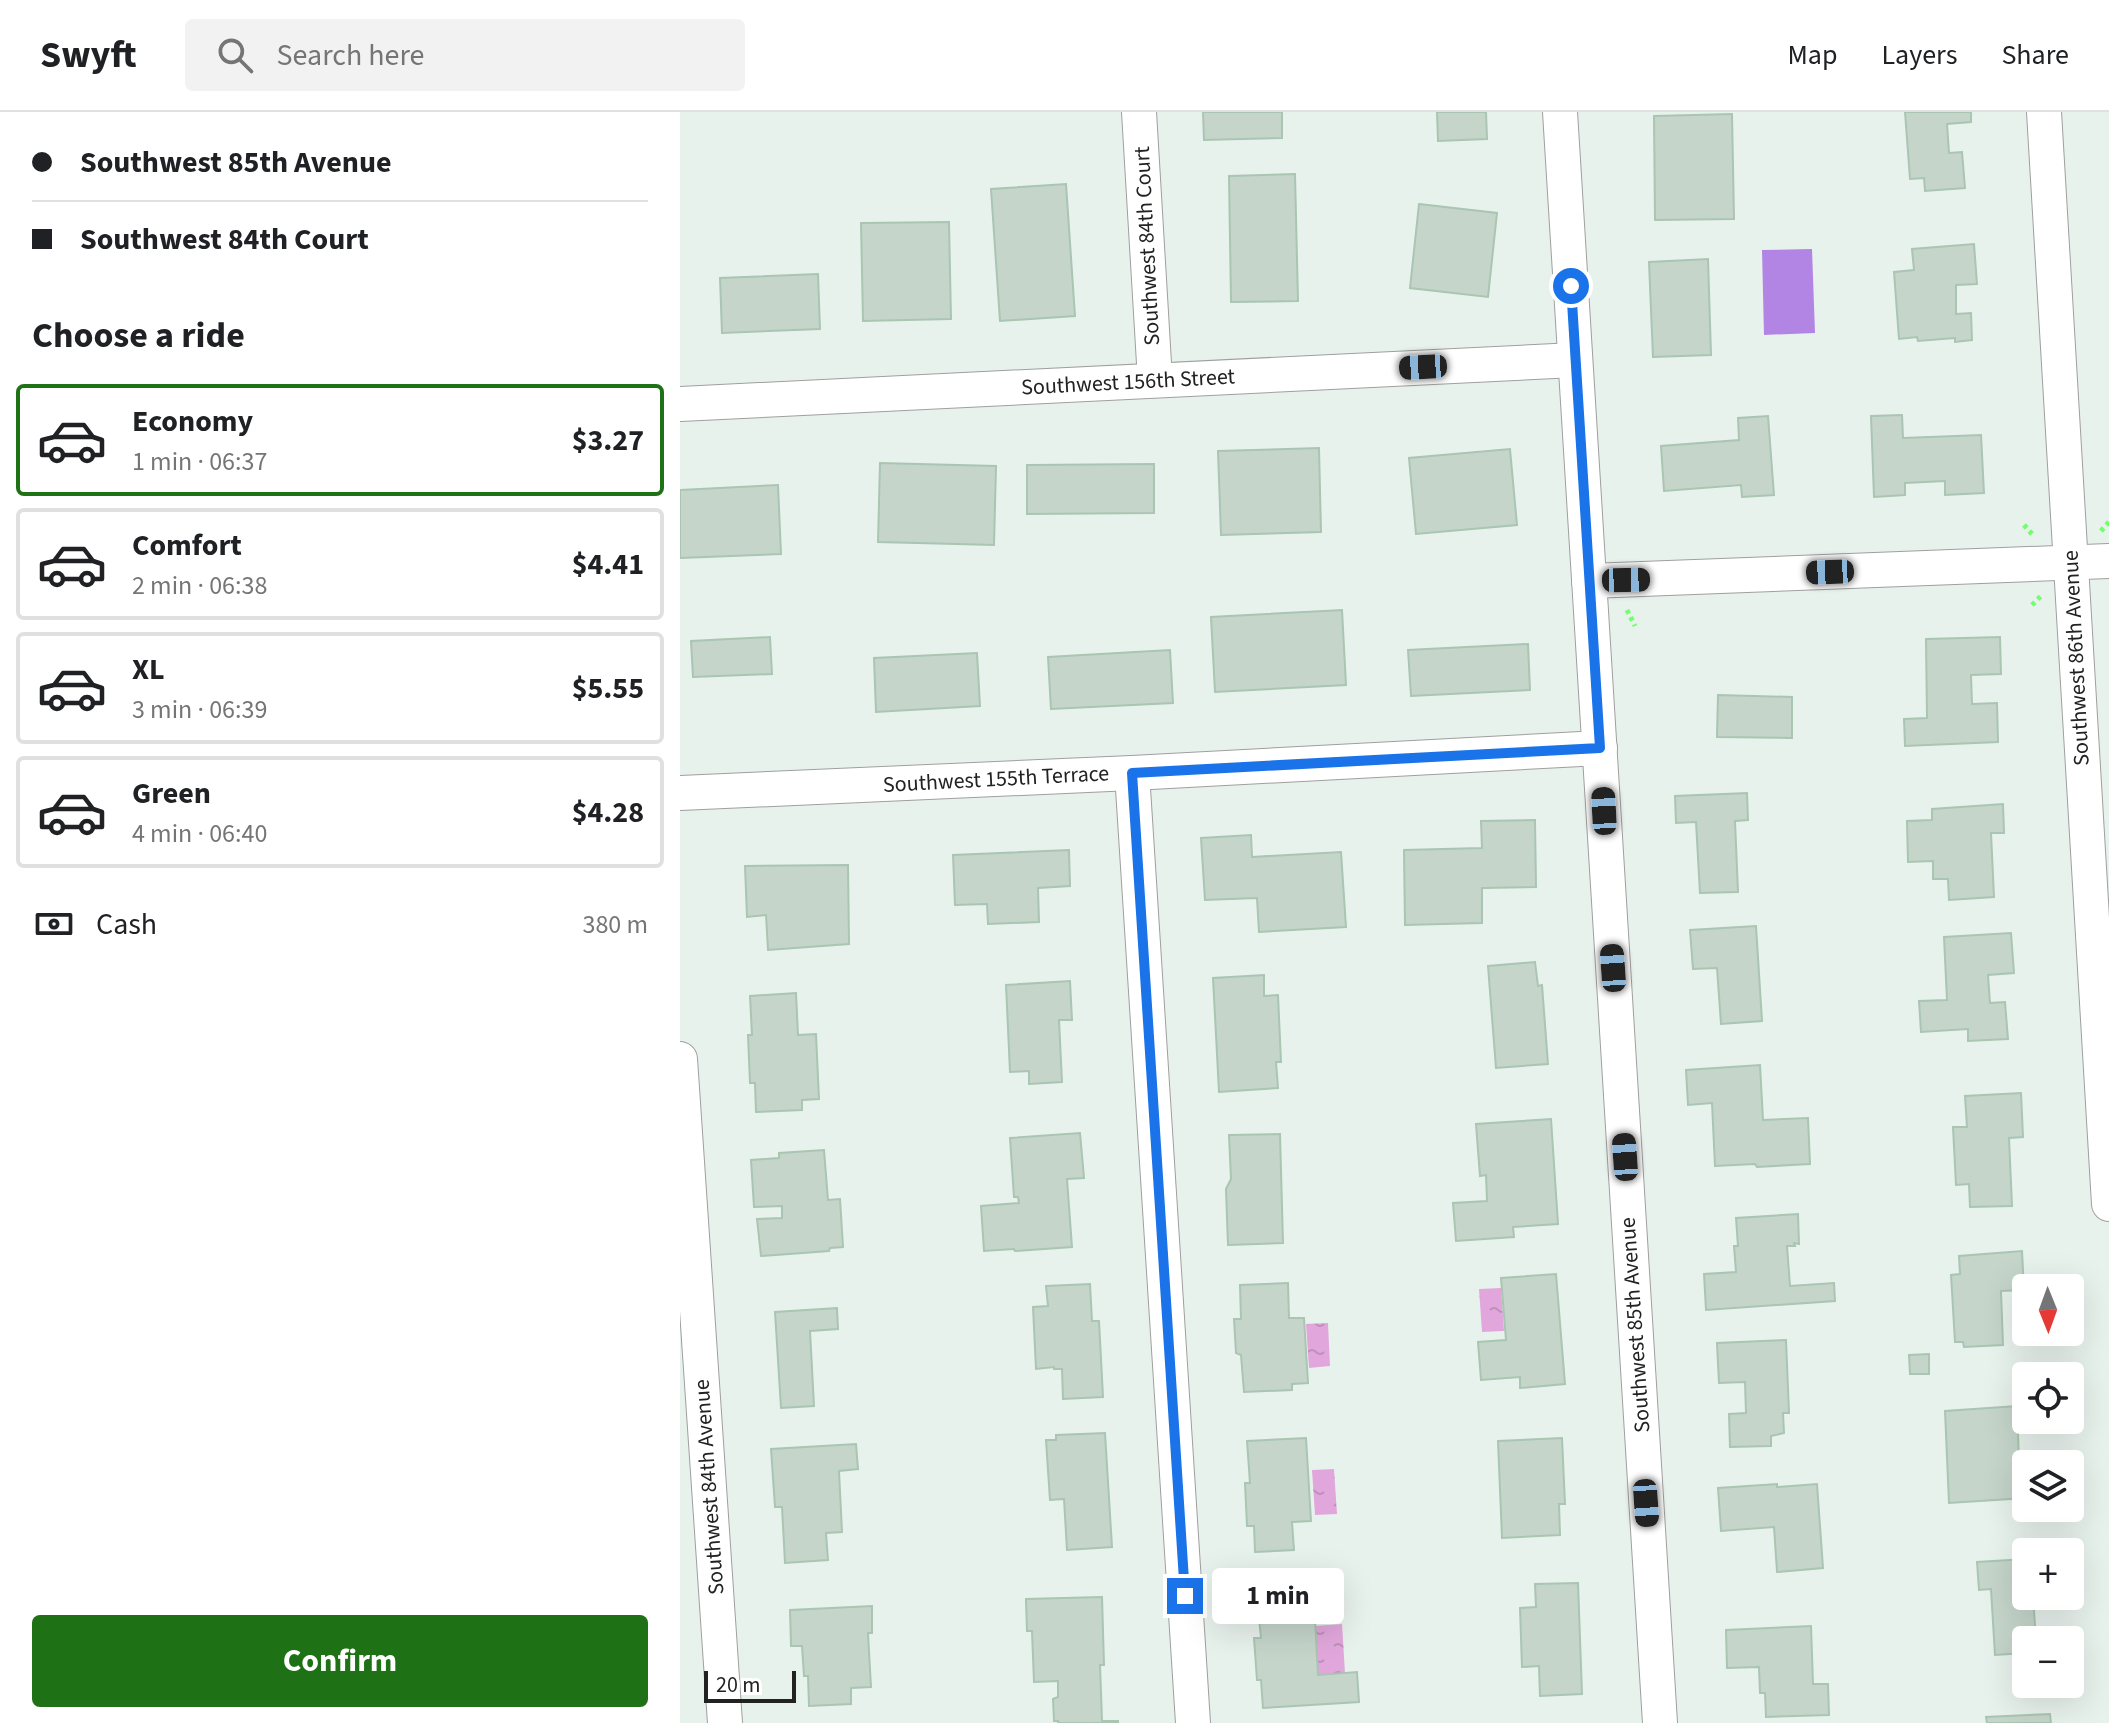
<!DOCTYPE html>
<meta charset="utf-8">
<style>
body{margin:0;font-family:"Source Sans 3",sans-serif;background:#f2f2f2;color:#202124;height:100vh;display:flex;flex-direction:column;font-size:30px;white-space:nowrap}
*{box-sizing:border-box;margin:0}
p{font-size:26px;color:#757577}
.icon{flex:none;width:44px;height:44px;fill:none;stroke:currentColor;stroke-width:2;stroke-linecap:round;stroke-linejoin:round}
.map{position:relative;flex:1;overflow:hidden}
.details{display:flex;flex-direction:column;background:#fff;width:680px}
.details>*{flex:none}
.guide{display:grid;align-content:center;height:176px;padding:0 32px;background:#fff}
.needle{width:52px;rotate:179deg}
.controls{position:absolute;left:1332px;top:1162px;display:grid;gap:16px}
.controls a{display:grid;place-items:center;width:72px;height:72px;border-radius:8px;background:#fff;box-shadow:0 8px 32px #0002;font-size:40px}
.scale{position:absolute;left:24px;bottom:20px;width:92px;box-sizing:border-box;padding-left:8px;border:4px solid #222;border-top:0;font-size:22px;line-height:28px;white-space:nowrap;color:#222;-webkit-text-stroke:6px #fff;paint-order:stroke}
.end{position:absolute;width:36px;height:36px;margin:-18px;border:10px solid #1a73e8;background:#fff;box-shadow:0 0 0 4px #fff}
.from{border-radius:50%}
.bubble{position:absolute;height:56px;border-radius:8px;background:#fff;box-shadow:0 8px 32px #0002;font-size:26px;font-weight:700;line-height:56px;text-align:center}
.car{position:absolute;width:24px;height:48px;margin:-24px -12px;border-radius:10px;box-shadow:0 0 6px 2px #0007;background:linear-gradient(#222 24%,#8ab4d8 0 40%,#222 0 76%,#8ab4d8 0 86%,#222 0)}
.guide b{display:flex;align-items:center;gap:28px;height:76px;font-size:30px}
.guide b+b{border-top:2px solid #e0e0e0}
.guide i{width:20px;height:20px;background:#202124}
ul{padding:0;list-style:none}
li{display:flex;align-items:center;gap:24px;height:112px;margin:0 16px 12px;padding:0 16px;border:4px solid #e0e0e0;border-radius:8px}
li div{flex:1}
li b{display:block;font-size:30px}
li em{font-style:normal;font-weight:700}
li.active{border-color:#1e7114}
li>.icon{width:72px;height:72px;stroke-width:1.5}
h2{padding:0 32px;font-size:36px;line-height:96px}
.pay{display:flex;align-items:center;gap:20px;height:88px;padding:0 32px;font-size:30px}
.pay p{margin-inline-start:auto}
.cta{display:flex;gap:16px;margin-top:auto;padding:16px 32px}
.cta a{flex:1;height:92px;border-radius:8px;background:#1e7114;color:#fff;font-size:32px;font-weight:700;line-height:92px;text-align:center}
header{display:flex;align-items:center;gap:48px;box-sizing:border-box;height:112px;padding:0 40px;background:#fff;border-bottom:2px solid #e0e0e0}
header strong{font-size:38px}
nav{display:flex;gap:44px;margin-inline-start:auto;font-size:28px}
.search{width:560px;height:72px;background:#f2f2f2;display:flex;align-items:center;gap:20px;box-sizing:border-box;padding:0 28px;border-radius:8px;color:#757577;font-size:30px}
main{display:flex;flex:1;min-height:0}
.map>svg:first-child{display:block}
.pitch{fill:#b284e3}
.water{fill:url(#water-ripples)}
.building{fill:#c5d5ca;stroke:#aac5b2;stroke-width:2}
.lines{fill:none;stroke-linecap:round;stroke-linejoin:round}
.minor-casing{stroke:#9f9f9f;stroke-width:36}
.path{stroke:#71ff6c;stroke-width:5;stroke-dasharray:4 4;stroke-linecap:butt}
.minor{stroke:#fff;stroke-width:34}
.route{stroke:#1a73e8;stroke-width:10}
.labels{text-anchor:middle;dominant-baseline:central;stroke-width:6;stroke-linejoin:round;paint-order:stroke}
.street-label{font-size:22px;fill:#222;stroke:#fff}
</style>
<header>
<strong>Swyft</strong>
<div class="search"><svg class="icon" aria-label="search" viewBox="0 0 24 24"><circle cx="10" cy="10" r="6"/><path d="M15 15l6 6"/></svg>Search here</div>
<nav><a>Map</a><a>Layers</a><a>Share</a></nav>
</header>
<main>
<section class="details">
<div class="guide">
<b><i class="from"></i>Southwest 85th Avenue</b>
<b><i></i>Southwest 84th Court</b>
</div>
<h2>Choose a ride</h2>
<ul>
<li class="active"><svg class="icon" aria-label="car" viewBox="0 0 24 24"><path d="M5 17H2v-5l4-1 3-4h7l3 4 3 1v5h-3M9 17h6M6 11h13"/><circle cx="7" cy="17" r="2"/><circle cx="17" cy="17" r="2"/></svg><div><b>Economy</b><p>1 min · 06:37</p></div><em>$3.27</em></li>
<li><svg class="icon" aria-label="car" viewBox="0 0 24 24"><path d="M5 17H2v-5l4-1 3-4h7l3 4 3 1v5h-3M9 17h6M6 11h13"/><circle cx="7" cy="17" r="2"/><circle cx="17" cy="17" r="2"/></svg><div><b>Comfort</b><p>2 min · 06:38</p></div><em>$4.41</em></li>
<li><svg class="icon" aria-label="car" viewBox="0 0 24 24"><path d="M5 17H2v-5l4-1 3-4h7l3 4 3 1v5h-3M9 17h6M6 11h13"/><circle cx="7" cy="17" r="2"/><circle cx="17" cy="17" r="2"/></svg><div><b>XL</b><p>3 min · 06:39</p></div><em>$5.55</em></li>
<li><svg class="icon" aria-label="car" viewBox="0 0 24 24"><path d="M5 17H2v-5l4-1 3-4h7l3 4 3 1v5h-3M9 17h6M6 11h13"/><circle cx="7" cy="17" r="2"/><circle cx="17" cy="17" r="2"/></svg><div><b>Green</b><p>4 min · 06:40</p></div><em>$4.28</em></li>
</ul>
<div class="pay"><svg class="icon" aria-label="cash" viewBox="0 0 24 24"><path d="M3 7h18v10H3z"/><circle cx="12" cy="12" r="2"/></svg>Cash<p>380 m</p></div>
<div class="cta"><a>Confirm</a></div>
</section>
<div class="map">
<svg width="1429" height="1611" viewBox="0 0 1429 1611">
<defs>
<pattern id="water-ripples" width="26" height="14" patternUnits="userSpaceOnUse" patternTransform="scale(2)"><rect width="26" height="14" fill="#e1a7dc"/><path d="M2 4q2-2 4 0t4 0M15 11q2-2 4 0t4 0" fill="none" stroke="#c18fbc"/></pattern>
</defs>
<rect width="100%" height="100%" fill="#e8f2ed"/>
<path class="pitch" d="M1132,137L1135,221L1084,223L1082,138Z"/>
<g class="water">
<path d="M821,1176L824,1219L802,1220L799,1177Z"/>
<path d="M648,1211L650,1254L629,1256L626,1212Z"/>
<path d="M654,1357L657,1402L635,1403L632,1358Z"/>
<path d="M662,1512L665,1561L638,1563L635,1514Z"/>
</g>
<g class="building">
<path d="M523,0H602V26L524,28Z"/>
<path d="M757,0H806L807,27L758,29Z"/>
<path d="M1225,0H1291V10L1267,12L1269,41L1282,40L1285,76L1245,79L1244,66L1230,67Z"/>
<path d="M1052,2L1054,107L975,108L974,4Z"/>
<path d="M615,62L618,189L551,190L549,64Z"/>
<path d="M386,72L395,204L320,209L311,77Z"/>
<path d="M739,92L817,101L808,185L730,176Z"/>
<path d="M269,110L271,207L183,209L181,111Z"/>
<path d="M1294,132L1297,172L1276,173V202L1291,201L1292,228L1275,230V226L1238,229L1237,225L1219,227L1214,160L1234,158L1232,137Z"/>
<path d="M1028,147L1031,243L973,245L969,150Z"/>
<path d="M138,162L140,217L42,221L40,166Z"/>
<path d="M1222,303L1223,326L1301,323L1304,381L1265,383V369L1225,371V383L1194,385L1191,304Z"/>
<path d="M1088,304L1094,383L1062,385L1061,373L984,379L981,334L1059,328L1058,306Z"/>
<path d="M639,336L641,420L541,423L538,339Z"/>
<path d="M830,337L837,413L736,422L729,346Z"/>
<path d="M200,351L316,354L314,433L198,430Z"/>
<path d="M474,352V401L347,402V353Z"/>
<path d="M98,373L101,442L0,446V378Z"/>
<path d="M662,498L666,573L535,580L531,505Z"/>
<path d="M90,525L92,562L13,565L11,529Z"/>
<path d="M1320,525L1321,562L1291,563L1292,592L1317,591L1318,630L1225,634L1224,607L1247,606L1246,527Z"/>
<path d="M848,532L850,578L731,584L728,538Z"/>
<path d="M490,538L493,591L371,597L368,545Z"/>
<path d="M297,541L300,594L196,600L194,546Z"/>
<path d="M1038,583L1112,585V626L1037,625Z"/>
<path d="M1067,681L1068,708L1055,709L1058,780L1020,781L1016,710L996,711L995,684Z"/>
<path d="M1323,692L1324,721H1311L1314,785L1269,788L1268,767H1253V749L1228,750L1227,709L1252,708V697Z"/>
<path d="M855,708L856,775L802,776V811L725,813L724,738L802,736L801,709Z"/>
<path d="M571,723L572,745L661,740L666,815L579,820L577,786L525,788L521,726Z"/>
<path d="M389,738L390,774L358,776L359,810L308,812L307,792L275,793L273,743Z"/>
<path d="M168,753L169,832L88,838L86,803L67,805L65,754Z"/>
<path d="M1076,814L1082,909L1041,912L1037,856L1013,857L1010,818Z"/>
<path d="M1331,821L1334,861L1308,863L1310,891L1325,890L1328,927L1288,929V917L1241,920L1239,889L1267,888L1264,825Z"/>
<path d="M855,850L858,874L862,873L868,952L816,956L808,854Z"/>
<path d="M584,863V884L598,883L601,950H596L598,976L539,980L533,866Z"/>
<path d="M390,869L392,908H379L382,970L349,972V959L330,960L326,873Z"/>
<path d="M116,881L118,923L136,922L139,987L122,988V998L76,1000L75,971H70L68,923H72L70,884Z"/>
<path d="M1080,953L1083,1008L1128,1006L1130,1052L1077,1055L1075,1052L1035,1054L1032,991L1008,993L1006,958Z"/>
<path d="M1341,981L1343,1025L1329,1026L1332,1094L1290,1095L1289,1072L1276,1073L1273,1015H1287L1285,984Z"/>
<path d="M871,1007L878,1112L833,1115L834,1125L776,1129L773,1091L807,1089L806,1063L800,1064L796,1012Z"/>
<path d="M400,1021L404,1066L387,1067L392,1135L335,1139L334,1137L304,1139L301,1094L339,1091L338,1085H334L330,1026Z"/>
<path d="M600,1022L603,1131L548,1133L546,1077L551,1067L549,1023Z"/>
<path d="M144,1038L148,1088L160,1087L163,1135L150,1136L149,1139L81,1144L77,1107L102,1106V1094L74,1095L71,1048L99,1046V1041Z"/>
<path d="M1118,1102L1119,1132L1114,1131L1115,1134H1107L1110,1174L1154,1171L1155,1189L1026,1198L1024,1162L1056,1160L1054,1134H1058L1056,1106Z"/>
<path d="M1342,1139L1344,1178L1321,1179L1323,1233L1284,1235L1283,1230H1275L1271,1163L1280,1162L1279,1144Z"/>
<path d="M876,1162L885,1272L840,1276V1265L801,1268L798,1230L826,1228L821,1166Z"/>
<path d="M608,1171L609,1206H624L628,1271L612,1272V1278L564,1280L561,1243L556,1241L554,1207H561L560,1173Z"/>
<path d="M410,1172L412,1209H419L423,1285L383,1287L382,1257H374V1255L356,1257L353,1195L368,1194L366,1174Z"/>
<path d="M157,1196L158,1217L130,1219L134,1294L101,1296L95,1200Z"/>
<path d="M1106,1228L1109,1301H1103L1104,1321L1091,1324V1334L1050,1335L1049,1302L1066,1301L1065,1270L1039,1271L1037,1231Z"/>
<path d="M1249,1242V1262H1230L1229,1243Z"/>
<path d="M1337,1294L1339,1349L1371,1348V1352H1346V1386L1269,1391L1265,1299Z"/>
<path d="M425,1321L432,1435L387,1438L384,1387L370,1388L366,1328H376V1323Z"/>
<path d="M626,1326L631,1409L612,1410L614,1438L575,1440L574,1414H567L565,1371H570L567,1329Z"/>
<path d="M882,1326L885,1392H879L880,1423L822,1426L818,1329Z"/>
<path d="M176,1332L178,1357L159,1359L162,1420L146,1421L148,1448L105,1451L102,1395H95L91,1337Z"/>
<path d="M1097,1372V1375L1137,1372L1143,1456L1097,1460L1094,1415L1041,1419L1038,1376Z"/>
<path d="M1346,1447V1484H1353L1356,1528H1346V1541L1315,1543L1311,1477L1299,1478L1297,1450Z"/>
<path d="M898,1471L902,1582L860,1584L859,1554L842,1555L840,1496L856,1495L855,1472Z"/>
<path d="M616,1484L618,1509L635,1508L638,1563L677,1560L679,1590L583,1596L581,1568H577L574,1526H581L577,1487Z"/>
<path d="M422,1485L424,1553H420L422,1609H438V1611H378V1609H374L373,1587L378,1585V1569L354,1570L352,1519H347L346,1487Z"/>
<path d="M192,1494V1521H188L191,1575L171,1576V1592L129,1594L128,1564H124L122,1534H111L110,1498Z"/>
<path d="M1131,1514L1133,1572H1148L1149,1603L1086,1605L1085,1581H1080L1079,1555L1047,1556L1046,1518Z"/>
<path d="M1370,1602L1371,1611H1307L1306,1605Z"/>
</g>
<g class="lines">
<g class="minor-casing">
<g id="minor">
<path d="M459,0L475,268"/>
<path d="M880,0L980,1611"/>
<path d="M1364,0L1429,1092"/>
<path d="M0,292L895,248"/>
<path d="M909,469L1429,449"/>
<path d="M452,661L513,1611"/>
<path d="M0,681L452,661L920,636"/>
<path d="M0,947L45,1611"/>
</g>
</g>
<g class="path">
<path d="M1344,413L1352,422"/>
<path d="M1421,419L1429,410"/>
<path d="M1352,493L1362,483"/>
<path d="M947,498L955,514"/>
</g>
<use href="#minor" class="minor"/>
</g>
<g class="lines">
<path class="route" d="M505,1484L452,661L920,636L891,174"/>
</g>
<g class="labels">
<g class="street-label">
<text transform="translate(467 134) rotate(-93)">Southwest 84th Court</text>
<text transform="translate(448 270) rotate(-3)">Southwest 156th Street</text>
<text transform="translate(1396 546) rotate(-93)">Southwest 86th Avenue</text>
<text transform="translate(316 667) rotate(-3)">Southwest 155th Terrace</text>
<text transform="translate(955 1213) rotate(-94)">Southwest 85th Avenue</text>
<text transform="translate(29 1375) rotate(-94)">Southwest 84th Avenue</text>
</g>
</g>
</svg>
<div class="controls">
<a><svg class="needle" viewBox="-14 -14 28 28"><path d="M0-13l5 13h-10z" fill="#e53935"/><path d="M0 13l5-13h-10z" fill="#757577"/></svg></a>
<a><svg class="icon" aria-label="locate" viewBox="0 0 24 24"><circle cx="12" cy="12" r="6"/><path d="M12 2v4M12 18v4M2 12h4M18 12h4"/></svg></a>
<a><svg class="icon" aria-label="layers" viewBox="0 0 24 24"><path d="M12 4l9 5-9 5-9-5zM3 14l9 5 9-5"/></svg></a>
<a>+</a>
<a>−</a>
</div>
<div class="scale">20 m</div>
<i class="end from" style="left:891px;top:174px"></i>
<i class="end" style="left:505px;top:1484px"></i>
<div class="bubble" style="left:532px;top:1456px;width:132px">1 min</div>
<i class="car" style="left:743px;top:255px;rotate:267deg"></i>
<i class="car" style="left:1150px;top:460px;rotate:268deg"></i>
<i class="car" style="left:946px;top:468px;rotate:89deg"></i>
<i class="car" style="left:924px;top:699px;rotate:357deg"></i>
<i class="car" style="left:933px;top:856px;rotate:356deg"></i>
<i class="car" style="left:945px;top:1045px;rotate:356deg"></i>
<i class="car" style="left:966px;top:1391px;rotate:176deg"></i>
</div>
</main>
